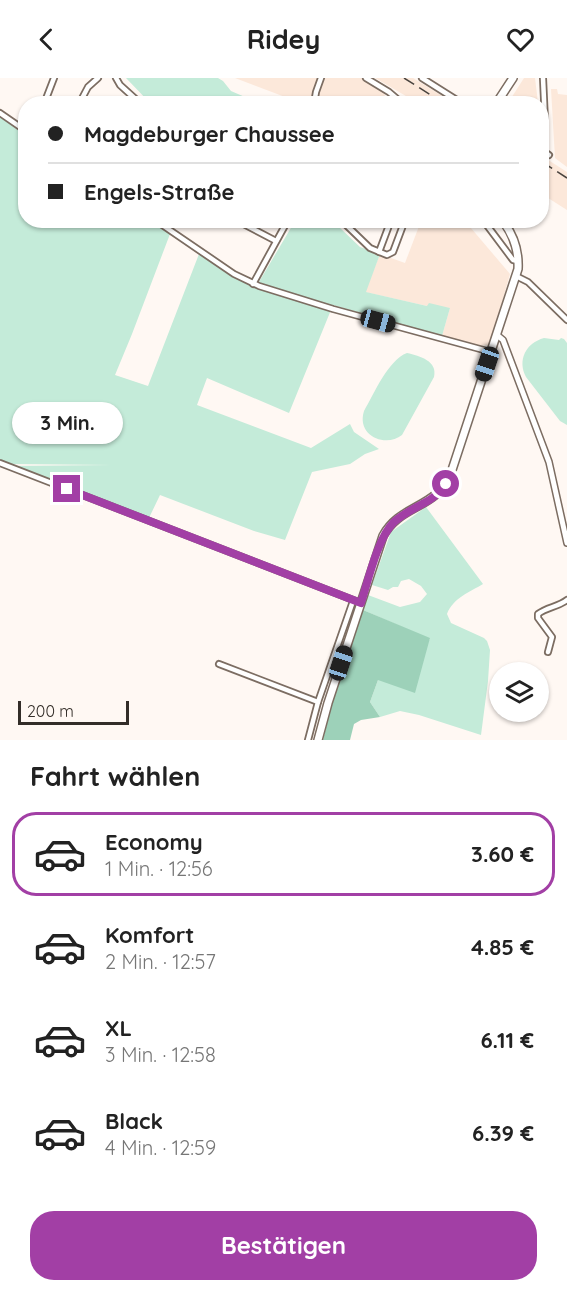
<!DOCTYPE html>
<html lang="de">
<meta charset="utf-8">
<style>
body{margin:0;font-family:Quicksand,sans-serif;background:#f6f6f6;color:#222;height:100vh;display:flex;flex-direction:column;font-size:22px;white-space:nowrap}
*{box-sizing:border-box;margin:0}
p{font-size:20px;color:#767676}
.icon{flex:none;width:33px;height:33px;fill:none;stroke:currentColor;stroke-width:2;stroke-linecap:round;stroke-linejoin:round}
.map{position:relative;height:662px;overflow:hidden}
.side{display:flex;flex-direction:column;background:#fff;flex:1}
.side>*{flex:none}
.banner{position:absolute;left:18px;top:18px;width:531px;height:132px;border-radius:24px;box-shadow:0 2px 4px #0004;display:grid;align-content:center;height:132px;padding:0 30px;background:#fff}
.fabs{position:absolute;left:489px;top:584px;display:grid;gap:12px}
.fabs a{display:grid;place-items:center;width:60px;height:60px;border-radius:50%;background:#fff;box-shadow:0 2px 4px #0004;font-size:30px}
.scale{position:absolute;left:18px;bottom:15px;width:111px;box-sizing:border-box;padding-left:6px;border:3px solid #332d28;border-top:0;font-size:16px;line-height:21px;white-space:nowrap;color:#332d28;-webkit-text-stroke:4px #fff8f3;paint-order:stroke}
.end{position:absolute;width:27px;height:27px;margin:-14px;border:8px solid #a23fa5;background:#fff;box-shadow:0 0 0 3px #fff}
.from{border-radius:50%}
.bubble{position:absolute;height:42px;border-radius:21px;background:#fff;box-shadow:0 2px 4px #0004;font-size:20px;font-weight:800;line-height:42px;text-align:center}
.car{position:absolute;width:18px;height:36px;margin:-18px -9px;border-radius:8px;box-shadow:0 0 4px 2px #0007;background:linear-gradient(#222 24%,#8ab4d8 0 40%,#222 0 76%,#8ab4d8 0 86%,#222 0)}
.banner b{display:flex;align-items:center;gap:21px;height:57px;font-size:22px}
.banner b+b{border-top:2px solid #e0e0e0}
.banner i{width:15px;height:15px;background:#222}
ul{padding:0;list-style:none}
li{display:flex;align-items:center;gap:18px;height:84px;margin:0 12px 9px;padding:0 18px;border:3px solid transparent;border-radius:24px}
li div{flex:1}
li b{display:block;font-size:22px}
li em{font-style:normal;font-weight:800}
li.active{border-color:#a23fa5}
li>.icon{width:54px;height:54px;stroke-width:1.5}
h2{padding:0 30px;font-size:27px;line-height:72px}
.primary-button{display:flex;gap:12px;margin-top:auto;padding:12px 30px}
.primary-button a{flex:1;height:69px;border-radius:24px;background:#a23fa5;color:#fff;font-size:24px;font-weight:800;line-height:69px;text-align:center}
header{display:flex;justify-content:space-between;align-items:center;height:78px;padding:0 30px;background:#fff;font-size:27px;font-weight:800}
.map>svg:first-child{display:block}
.built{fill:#fce8da}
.green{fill:#c4ebd9}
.forest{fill:#9dd1b9}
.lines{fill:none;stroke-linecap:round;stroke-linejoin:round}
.minor-casing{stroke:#7c6d62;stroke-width:8}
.tertiary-casing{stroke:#7c6d62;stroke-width:8}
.primary-casing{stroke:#7c6d62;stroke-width:10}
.minor{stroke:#fff;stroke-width:4.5}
.tertiary{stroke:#fff;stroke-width:5}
.primary{stroke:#fff;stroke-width:7}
.rail{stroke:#49433e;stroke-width:1.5;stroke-dasharray:12 6;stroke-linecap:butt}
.route{stroke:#a23fa5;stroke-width:8}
</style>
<header><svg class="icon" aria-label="back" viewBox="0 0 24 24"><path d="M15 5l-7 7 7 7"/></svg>Ridey<svg class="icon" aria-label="heart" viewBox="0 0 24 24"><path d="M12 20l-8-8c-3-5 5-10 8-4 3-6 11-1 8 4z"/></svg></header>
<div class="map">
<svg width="567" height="662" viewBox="0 0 567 662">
<rect width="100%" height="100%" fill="#fff8f3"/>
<g class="built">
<path d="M235,0H362L385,14L384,25H301Z"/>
<path d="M375,0H413L454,25H418Z"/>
<path d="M524,0H535L538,25H508Z"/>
<path d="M551,11H557L558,16L567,17V89L555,80Z"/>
<path d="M542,78L567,94V132L545,118L542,120Z"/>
<path d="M421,143H465L510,196L490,267L477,268L442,258L450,230L427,228L365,214L380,176L405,185Z"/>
</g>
<g class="green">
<path d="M126,0H218L223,3L231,13L259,25H150Z"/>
<path d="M0,39L25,57L26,142L151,143L170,156L132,256L115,297L148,308L199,176L237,201L256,209L295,143H330L338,148L360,169L380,176L366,214L427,228L429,225L450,230L442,258L333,227L289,335L207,300L197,327L311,370L350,346L354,354L379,371L365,376L350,386L312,394L285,462L254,453L160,417L148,442L7,388L112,387L8,386L0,383Z"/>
<path d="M544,260L559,262L561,260L564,261L567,265V347L560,343L526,299C517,282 526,265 544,260Z"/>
<path d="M407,275C420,278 438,283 434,299L402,357C386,370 356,358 364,333C374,316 388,282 407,275Z"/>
<path d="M426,429L483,506C470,514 453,520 447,536L451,545L484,560L487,563L490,572L488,603L481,657L419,637L400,633L380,639L370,624L378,602L430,561L363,532L368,517L400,529L420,524L427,516L421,508L409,501L401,503L398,509H393L388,512L372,507L391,454Z"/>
</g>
<path class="forest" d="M363,532L430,560L415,615L378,602L370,624L380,639L361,642L354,646L350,662H323L332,625Z"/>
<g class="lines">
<g class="minor-casing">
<g id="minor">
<path d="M116,0L120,7L141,26"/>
<path d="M366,0L389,14L403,26"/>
<path d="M422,0L463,26"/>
<path d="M44,26L54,0"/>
<path d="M79,26L88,9L98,0"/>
<path d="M314,26L316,14L321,0"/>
<path d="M0,35L26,53"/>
<path d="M542,55L545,43L543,0"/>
<path d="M542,72L549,77"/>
<path d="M155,142L234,196L259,208L333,231L491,274"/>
<path d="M236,142L276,163"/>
<path d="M341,142L370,170L387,177L393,174L405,142"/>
<path d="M483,142L513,182L518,183"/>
<path d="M379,174L391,142"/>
<path d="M516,198L528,204L567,242"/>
<path d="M253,206L288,142"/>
<path d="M0,385L361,525"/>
<path d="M548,574L552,559L538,540V536C547,529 558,529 567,522"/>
<path d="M219,586L318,624"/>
<path d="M308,662L318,624L353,523"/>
</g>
</g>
<g class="tertiary-casing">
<path id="tertiary" d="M497,257L503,262L549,384L567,465"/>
</g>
<g class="primary-casing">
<g id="primary">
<path d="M496,26L513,0"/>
<path d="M318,662L328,625L383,458C400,426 437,431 451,395L518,191C519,172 514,157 502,142"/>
</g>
</g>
<use href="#minor" class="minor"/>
<use href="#tertiary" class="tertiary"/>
<use href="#primary" class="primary"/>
<g class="rail">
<path d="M404,0L445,26"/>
<path d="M542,84L567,100"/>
</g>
</g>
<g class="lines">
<path class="route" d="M67,411L361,525C368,503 378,459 394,444C410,429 434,425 446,406"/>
</g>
</svg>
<div class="fabs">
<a><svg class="icon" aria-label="layers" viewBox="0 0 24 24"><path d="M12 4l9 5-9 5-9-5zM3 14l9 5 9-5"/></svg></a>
</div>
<div class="scale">200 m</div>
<i class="end from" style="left:446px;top:406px"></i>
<i class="end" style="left:67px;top:411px"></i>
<div class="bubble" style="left:12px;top:324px;width:111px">3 Min.</div>
<i class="car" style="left:378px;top:243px;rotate:105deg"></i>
<i class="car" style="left:487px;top:286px;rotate:199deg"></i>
<i class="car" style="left:341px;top:585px;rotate:18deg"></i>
<div class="banner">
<b><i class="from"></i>Magdeburger Chaussee</b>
<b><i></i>Engels-Straße</b>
</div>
</div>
<section class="side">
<h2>Fahrt wählen</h2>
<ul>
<li class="active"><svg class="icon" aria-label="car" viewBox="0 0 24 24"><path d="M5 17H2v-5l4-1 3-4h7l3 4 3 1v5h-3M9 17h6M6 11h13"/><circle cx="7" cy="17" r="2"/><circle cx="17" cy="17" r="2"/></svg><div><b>Economy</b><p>1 Min. · 12:56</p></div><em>3.60 €</em></li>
<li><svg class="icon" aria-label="car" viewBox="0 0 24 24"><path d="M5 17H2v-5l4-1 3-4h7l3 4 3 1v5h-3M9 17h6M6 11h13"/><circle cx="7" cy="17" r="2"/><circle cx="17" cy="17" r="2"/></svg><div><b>Komfort</b><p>2 Min. · 12:57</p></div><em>4.85 €</em></li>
<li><svg class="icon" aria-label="car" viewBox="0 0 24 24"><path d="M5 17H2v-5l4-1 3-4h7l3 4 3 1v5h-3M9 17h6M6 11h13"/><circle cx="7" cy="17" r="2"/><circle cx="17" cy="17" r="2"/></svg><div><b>XL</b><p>3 Min. · 12:58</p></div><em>6.11 €</em></li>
<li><svg class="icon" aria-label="car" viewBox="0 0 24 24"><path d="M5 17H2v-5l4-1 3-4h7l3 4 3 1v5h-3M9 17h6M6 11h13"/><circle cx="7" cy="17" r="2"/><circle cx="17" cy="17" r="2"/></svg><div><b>Black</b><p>4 Min. · 12:59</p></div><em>6.39 €</em></li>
</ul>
<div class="primary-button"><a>Bestätigen</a></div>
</section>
